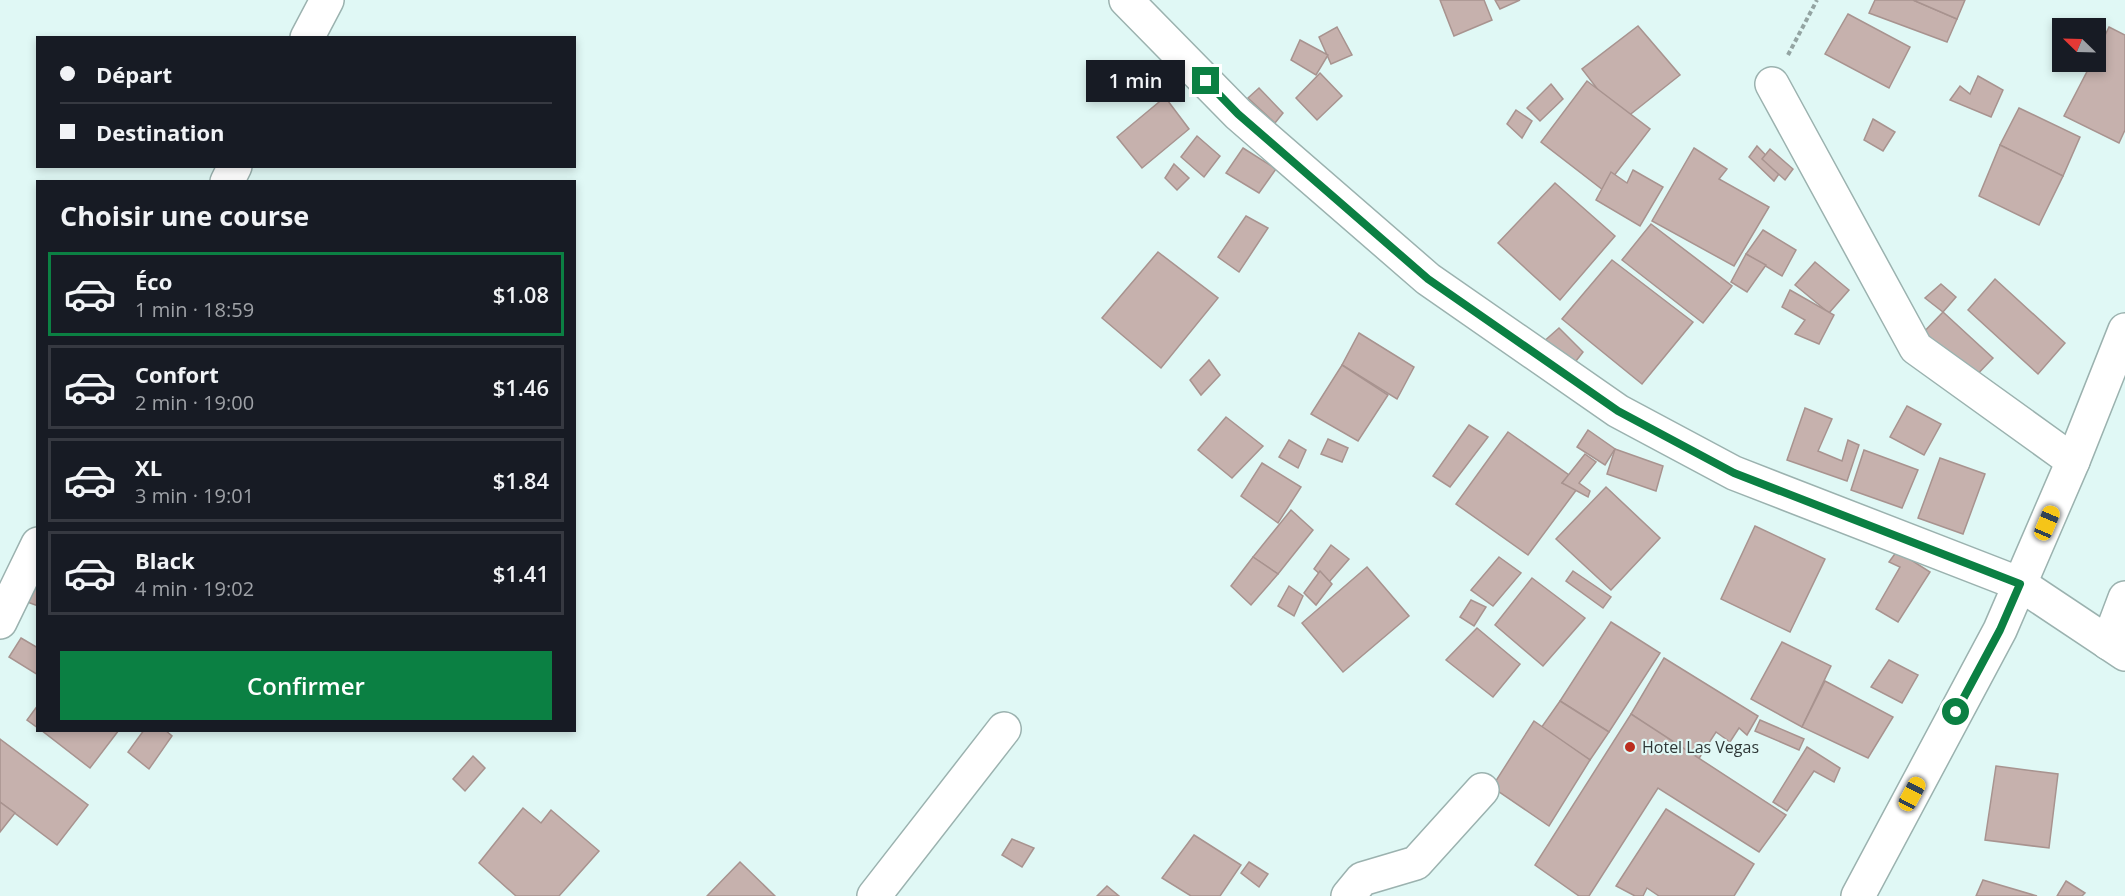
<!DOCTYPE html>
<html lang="fr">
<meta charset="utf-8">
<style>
body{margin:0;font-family:"Open Sans",sans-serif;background:#242831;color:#f1f3f6;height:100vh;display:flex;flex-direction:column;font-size:22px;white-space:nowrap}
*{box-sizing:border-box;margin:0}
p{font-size:20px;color:#9ea1a6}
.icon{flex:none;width:33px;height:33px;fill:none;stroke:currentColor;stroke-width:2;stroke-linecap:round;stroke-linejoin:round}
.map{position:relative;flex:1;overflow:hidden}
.sheet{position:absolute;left:36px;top:180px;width:540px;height:552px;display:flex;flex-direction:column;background:#171b24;border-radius:0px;box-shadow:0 3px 9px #0003}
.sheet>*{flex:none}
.top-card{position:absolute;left:36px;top:36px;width:540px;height:132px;border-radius:0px;box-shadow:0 3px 9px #0003;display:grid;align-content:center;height:132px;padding:0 24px;background:#171b24}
.needle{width:39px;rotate:293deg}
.buttons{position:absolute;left:2052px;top:18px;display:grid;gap:12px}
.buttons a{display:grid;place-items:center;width:54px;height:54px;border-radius:0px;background:#171b24;box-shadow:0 3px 9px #0003;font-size:30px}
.end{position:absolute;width:27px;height:27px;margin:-14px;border:8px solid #0b8043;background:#fff;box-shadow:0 0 0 3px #fff}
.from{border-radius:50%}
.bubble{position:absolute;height:42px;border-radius:0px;background:#171b24;box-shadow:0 3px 9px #0003;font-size:20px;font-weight:600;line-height:42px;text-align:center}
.car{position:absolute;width:18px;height:36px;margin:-18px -9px;border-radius:8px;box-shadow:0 0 4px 2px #0007;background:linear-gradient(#f5c518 24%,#345 0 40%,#f5c518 0 76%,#345 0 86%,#f5c518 0)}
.top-card b{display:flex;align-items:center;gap:21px;height:57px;font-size:22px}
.top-card b+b{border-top:2px solid #363941}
.top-card i{width:15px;height:15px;background:#f1f3f6}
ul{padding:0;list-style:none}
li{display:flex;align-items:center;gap:18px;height:84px;margin:0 12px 9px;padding:0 12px;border:3px solid #363941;border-radius:0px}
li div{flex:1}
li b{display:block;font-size:22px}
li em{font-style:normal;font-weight:600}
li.selected{border-color:#0b8043}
li>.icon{width:54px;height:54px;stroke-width:1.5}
h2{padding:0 24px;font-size:27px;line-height:72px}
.button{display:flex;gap:12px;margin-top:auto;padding:12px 24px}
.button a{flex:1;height:69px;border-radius:0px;background:#0b8043;color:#fff;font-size:24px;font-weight:600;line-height:69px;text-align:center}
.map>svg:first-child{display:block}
.building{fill:#c6b1ad;stroke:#a8938f;stroke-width:1.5}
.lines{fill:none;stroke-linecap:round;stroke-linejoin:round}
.minor-casing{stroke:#9bb2af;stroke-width:36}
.highway-casing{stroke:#9bb2af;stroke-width:36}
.path{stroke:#93a4a2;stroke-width:4;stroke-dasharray:4.5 3;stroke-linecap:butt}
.minor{stroke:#fff;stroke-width:33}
.highway{stroke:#fff;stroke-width:33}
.route{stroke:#0b8043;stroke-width:8}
.poi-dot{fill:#bb2e1f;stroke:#e0f8f5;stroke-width:2}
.labels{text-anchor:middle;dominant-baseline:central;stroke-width:4.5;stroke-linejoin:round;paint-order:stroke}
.poi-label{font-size:16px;fill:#2e3736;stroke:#e0f8f5;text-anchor:start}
</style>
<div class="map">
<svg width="2125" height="896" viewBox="0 0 2125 896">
<rect width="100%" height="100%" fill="#e0f8f5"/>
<g class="building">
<path d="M1440,0H1484L1492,20L1454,36Z"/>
<path d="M1495,0H1520L1500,9Z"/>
<path d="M1875,0H1913L1957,19L1947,42L1869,13Z"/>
<path d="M1913,0H1965L1957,19Z"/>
<path d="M1848,14L1910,47L1889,88L1825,54Z"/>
<path d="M1638,26L1680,75L1622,121L1582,69Z"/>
<path d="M1337,27L1352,55L1331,64L1319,37Z"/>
<path d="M2109,27L2125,35V130L2119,143L2064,116L2092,62H2096V54Z"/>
<path d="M1300,40L1328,55L1316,75L1291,60Z"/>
<path d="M1320,73L1342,96L1317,120L1296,98Z"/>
<path d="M1978,76L2003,90L1991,117L1950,100L1960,86L1970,94Z"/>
<path d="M1587,81L1650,129L1603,190L1541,142Z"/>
<path d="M1551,84L1563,99L1540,121L1527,108Z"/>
<path d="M1259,88L1283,113L1275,123L1248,98Z"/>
<path d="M1165,97L1189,129L1142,168L1117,137Z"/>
<path d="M2019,108L2080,137L2063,176L2000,145Z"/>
<path d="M1516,110L1532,121L1522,138L1507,124Z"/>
<path d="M1873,119L1895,132L1883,151L1864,140Z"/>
<path d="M1197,136L1220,156L1204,177L1181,157Z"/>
<path d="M2000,145L2063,176L2039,225L1979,196Z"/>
<path d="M1757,146L1781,171L1774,181L1749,157Z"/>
<path d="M1243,148L1276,169L1259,193L1226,173Z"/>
<path d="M1694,148L1727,169L1719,179L1769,207L1734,266L1652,221Z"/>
<path d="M1770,149L1793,169L1785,180L1762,159Z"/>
<path d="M1174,164L1189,178L1177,190L1165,178Z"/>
<path d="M1633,170L1663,187L1640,226L1596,200L1611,172L1627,183Z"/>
<path d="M1555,183L1615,236L1560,300L1498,243Z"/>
<path d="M1246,216L1268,228L1239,272L1218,257Z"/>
<path d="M1651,224L1732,286L1703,323L1622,260Z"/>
<path d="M1763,230L1796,250L1782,276L1746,254Z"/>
<path d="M1158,252L1218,298L1161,368L1102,318Z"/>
<path d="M1746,254L1766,265L1747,292L1731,282Z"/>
<path d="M1612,260L1693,322L1642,384L1562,319Z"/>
<path d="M1815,262L1849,290L1829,313L1795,285Z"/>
<path d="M1995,279L2065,343L2038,374L1968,310Z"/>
<path d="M1941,284L1956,297L1943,312L1925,298Z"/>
<path d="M1790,290L1834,315L1819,344L1795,334L1805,320L1782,307Z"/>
<path d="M1943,312L1993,358L1969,383L1919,337Z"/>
<path d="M1559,328L1583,352L1569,370L1541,344Z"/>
<path d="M1359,333L1414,367L1397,399L1342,365Z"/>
<path d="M1209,360L1220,375L1201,395L1190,380Z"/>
<path d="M1342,365L1388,395L1358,441L1311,414Z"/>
<path d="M1907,406L1941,424L1924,455L1890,437Z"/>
<path d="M1805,408L1832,419L1818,451L1842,461L1848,440L1859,445L1847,481L1787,460Z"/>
<path d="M1226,417L1263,446L1232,478L1198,450Z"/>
<path d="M1469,425L1488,437L1450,487L1433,476Z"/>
<path d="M1588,430L1615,449L1605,465L1577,447Z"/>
<path d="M1508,432L1569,475L1562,483L1577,489L1528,555L1456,504Z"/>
<path d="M1328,439L1348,448L1342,462L1321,454Z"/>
<path d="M1289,440L1306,450L1298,468L1279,457Z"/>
<path d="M1615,449L1663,466L1656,491L1607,474Z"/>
<path d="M1864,450L1918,470L1902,508L1851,490Z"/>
<path d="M1585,454L1596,462L1579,483L1590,491L1588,497L1562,483Z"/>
<path d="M1940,458L1985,474L1963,534L1918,518Z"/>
<path d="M1262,463L1301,487L1278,523L1241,496Z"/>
<path d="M1606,487L1660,538L1611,590L1556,539Z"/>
<path d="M1291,510L1313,530L1278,574L1253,557Z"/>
<path d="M1755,526L1825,559L1790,632L1721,599Z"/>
<path d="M1331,545L1349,559L1329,582L1314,569Z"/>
<path d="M1897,551L1930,572L1898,622L1876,609L1900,567L1889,562Z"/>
<path d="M1253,557L1278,574L1251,605L1231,586Z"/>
<path d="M1499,557L1521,573L1493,606L1471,590Z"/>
<path d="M1367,567L1409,616L1343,672L1302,623Z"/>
<path d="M38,568V606L22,600Z"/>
<path d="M1320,571L1332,584L1316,605L1304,593Z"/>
<path d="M1573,571L1611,597L1603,608L1566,581Z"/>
<path d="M1532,578L1585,618L1543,666L1495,625Z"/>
<path d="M1289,586L1303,596L1294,616L1278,606Z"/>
<path d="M1471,600L1486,607L1474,626L1460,617Z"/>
<path d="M1611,622L1660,653L1609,732L1560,701Z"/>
<path d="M1477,628L1520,664L1493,697L1446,660Z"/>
<path d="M21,638L38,648V675L9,657Z"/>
<path d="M1782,642L1831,666L1802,727L1751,699Z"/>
<path d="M1664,658L1758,716L1747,735L1739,728L1730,742L1716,732L1698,760L1631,714Z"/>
<path d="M1889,660L1918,675L1902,703L1871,687Z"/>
<path d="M1825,681L1893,717L1868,758L1802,727Z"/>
<path d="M1560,701L1609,732L1590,760L1541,728Z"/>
<path d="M38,705V728L27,720Z"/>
<path d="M1631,714L1786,815L1759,852L1658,788L1589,896H1579L1535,865Z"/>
<path d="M1760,720L1804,739L1799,750L1755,731Z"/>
<path d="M1534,721L1590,760L1549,826L1492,787Z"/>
<path d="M41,730H119L90,768Z"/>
<path d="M144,730H165L172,736L149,769L128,752Z"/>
<path d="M0,739L88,805L57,845L0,802Z"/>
<path d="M1807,747L1840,768L1834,782L1814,771L1787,811L1773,802Z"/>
<path d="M473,756L485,768L465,791L453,779Z"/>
<path d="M1996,766L2058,774L2049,848L1985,840Z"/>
<path d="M0,802L15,813L0,832Z"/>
<path d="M523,808L541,823L551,810L599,851L559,896H516L479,863Z"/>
<path d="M1666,809L1754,864L1734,896H1659L1647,888L1643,896H1635L1616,886Z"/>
<path d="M1194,835L1241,865L1220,896H1191L1162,878Z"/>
<path d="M1012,839L1034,848L1022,867L1002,855Z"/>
<path d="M740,862L775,896H707Z"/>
<path d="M1249,862L1268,874L1259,887L1241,873Z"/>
<path d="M1983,880L2037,896H1976Z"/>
<path d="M2066,881L2085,893L2082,896H2057Z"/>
<path d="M1107,886L1119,896H1097Z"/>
</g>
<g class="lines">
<g class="minor-casing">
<g id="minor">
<path d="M1126,0L1238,114L1428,279L1618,411L1734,473L2020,584L2125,654"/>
<path d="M307,38L327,0"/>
<path d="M1772,84L1916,348L2073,461"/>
<path d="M227,182L235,166"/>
<path d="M0,622L38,544"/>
<path d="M2108,643L2125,598"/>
<path d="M874,896L1004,729"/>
<path d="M1348,896L1362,879L1416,863L1482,790"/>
</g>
</g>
<g class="highway-casing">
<path id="highway" d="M1858,896L2000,630L2073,461L2125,330"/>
</g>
<path class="path" d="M1788,55L1817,0"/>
<use href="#minor" class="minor"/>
<use href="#highway" class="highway"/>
</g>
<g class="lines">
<path class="route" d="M1206,81L1238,114L1428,279L1618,411L1734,473L2020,584L2000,630L1956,712"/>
</g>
<circle class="poi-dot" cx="1630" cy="747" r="6"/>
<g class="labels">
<g class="poi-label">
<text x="1642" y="747">Hotel Las Vegas</text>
</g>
</g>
</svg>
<div class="buttons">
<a><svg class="needle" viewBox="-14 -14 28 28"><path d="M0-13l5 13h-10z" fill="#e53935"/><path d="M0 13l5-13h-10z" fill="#9ea1a6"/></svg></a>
</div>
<i class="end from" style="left:1956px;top:712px"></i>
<i class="end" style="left:1206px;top:81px"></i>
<div class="bubble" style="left:1086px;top:60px;width:99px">1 min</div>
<i class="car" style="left:2047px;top:523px;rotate:23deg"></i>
<i class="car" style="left:1912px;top:794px;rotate:28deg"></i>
<div class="top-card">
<b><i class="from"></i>Départ</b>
<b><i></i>Destination</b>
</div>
<section class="sheet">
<h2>Choisir une course</h2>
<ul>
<li class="selected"><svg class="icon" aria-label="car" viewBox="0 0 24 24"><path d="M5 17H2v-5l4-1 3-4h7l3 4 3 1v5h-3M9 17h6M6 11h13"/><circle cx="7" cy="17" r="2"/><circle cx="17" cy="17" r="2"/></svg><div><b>Éco</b><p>1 min · 18:59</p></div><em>$1.08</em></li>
<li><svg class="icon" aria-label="car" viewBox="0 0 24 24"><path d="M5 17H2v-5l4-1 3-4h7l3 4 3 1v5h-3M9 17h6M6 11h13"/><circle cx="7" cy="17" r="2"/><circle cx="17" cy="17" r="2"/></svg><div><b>Confort</b><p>2 min · 19:00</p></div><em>$1.46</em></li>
<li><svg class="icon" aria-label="car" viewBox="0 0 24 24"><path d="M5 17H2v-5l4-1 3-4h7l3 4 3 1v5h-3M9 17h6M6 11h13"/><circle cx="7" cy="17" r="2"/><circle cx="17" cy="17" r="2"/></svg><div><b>XL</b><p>3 min · 19:01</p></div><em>$1.84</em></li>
<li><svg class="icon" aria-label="car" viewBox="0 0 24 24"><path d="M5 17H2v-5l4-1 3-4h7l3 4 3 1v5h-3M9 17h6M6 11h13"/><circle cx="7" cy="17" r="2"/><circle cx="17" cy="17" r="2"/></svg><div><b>Black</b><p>4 min · 19:02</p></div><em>$1.41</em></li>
</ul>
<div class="button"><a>Confirmer</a></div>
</section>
</div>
